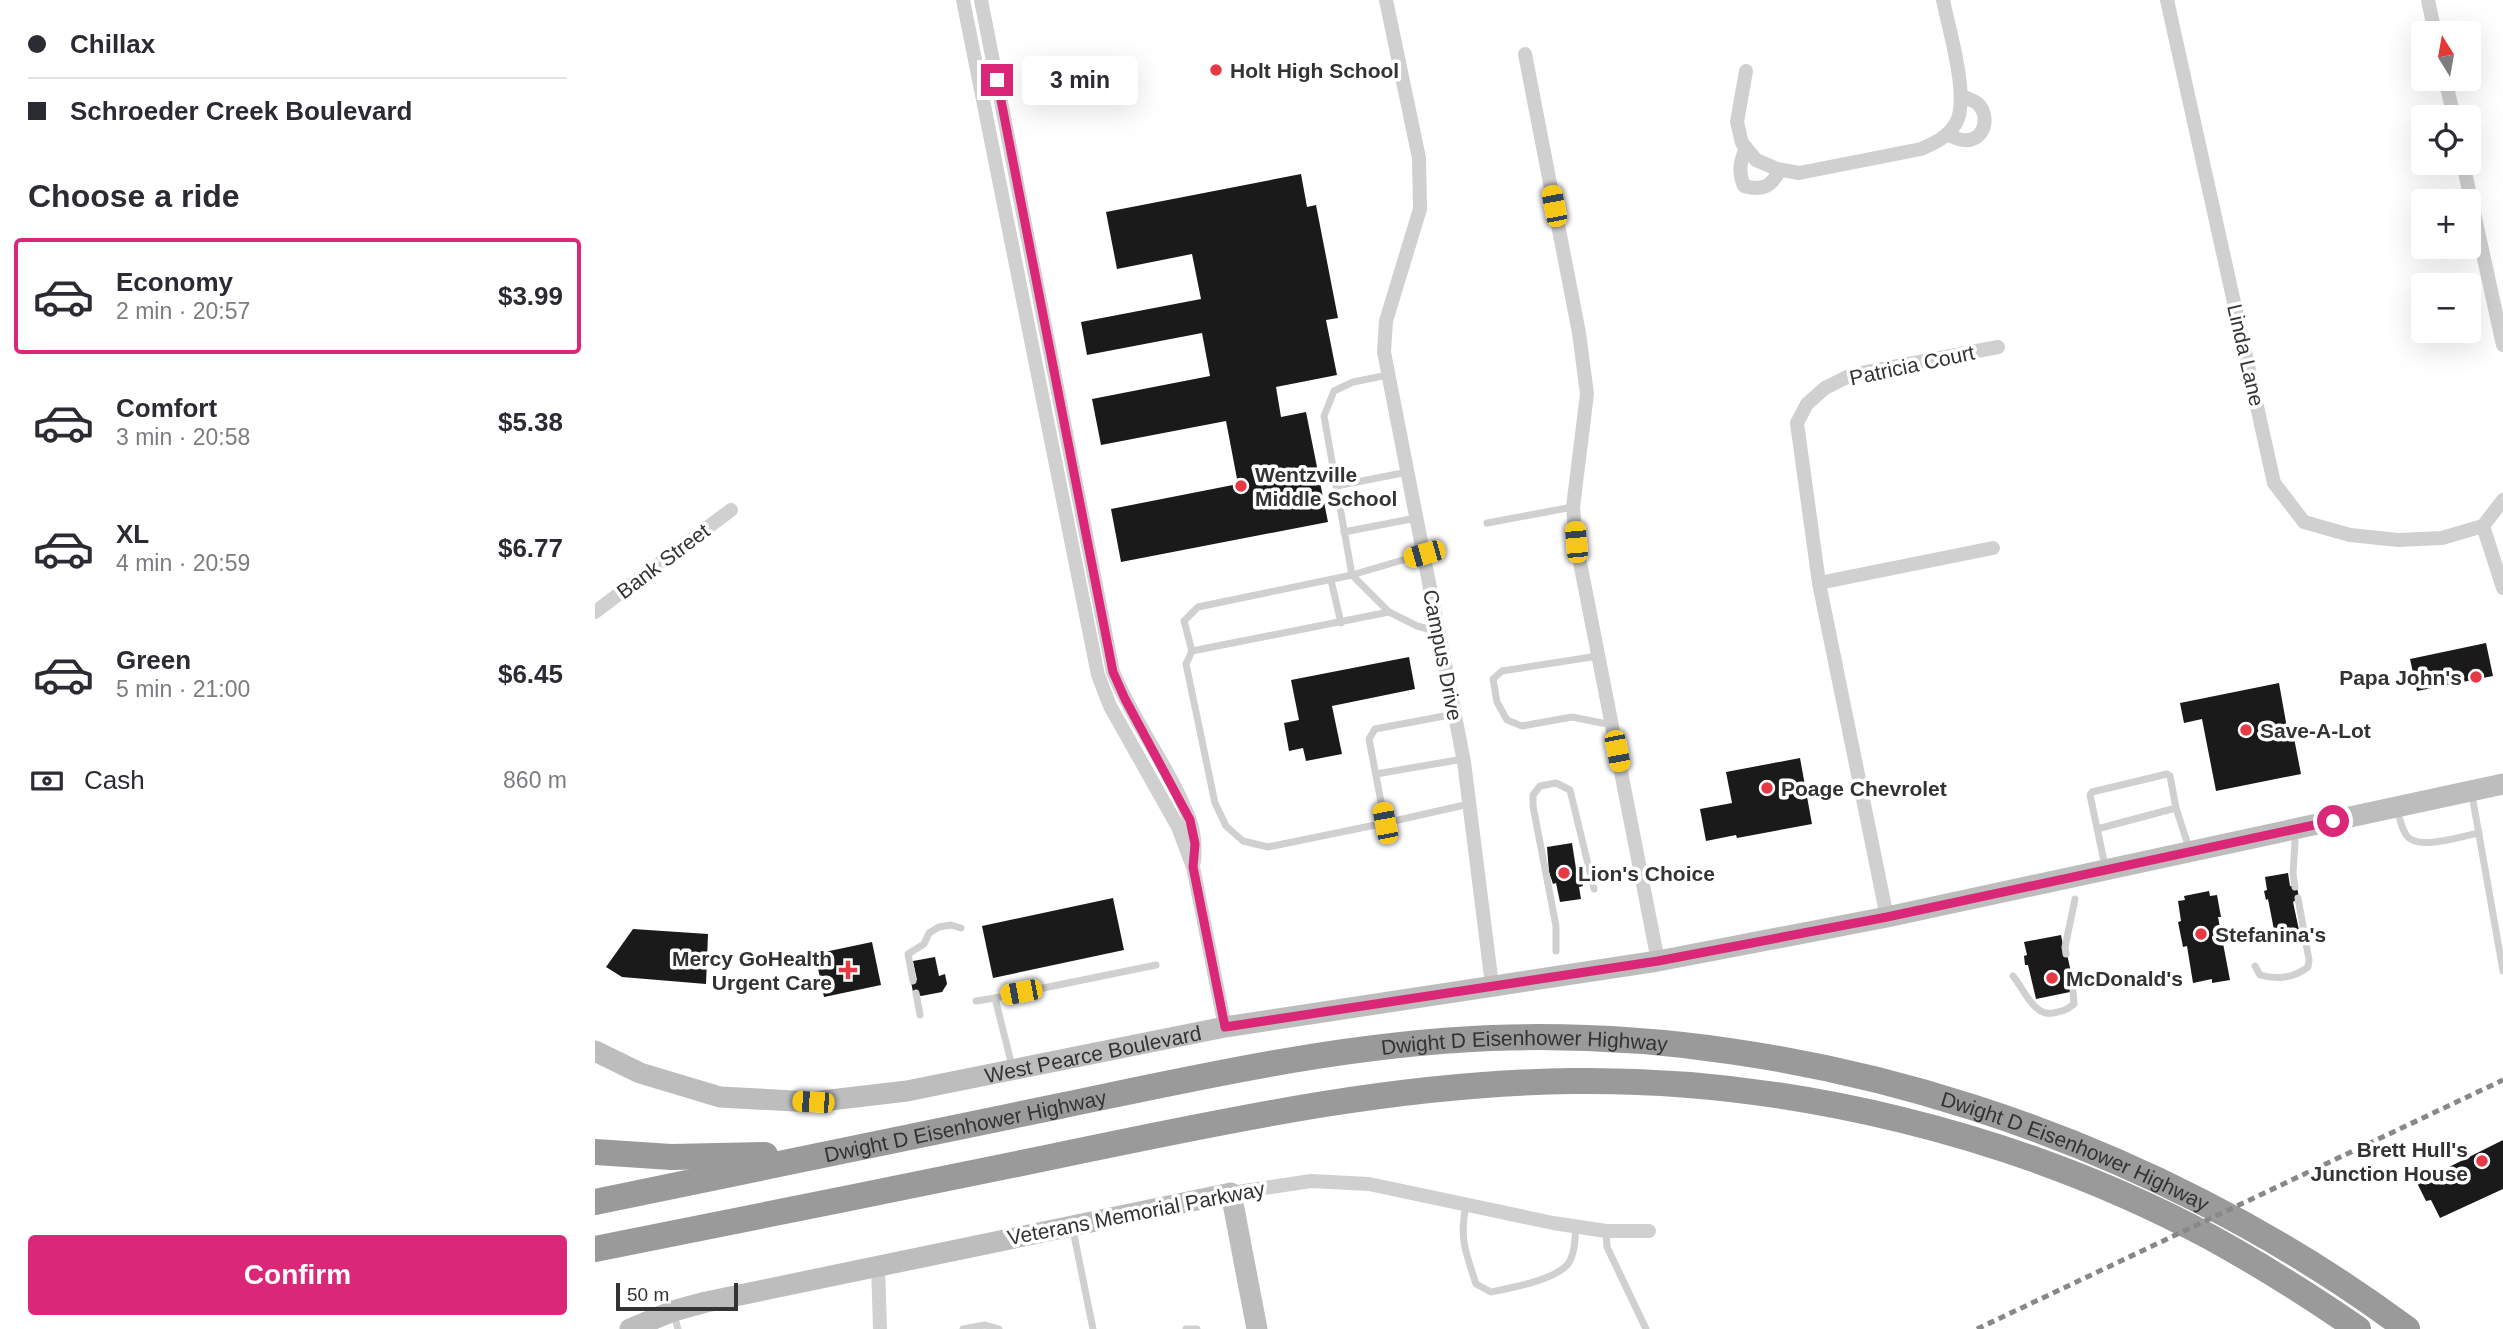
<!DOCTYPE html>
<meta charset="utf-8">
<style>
body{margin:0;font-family:Arial,sans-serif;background:#f2f2f3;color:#2b2b33;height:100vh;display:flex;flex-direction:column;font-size:26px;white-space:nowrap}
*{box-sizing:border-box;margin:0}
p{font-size:23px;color:#7c7c81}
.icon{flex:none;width:38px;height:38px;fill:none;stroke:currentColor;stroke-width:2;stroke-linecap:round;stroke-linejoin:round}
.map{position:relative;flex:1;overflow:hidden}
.drawer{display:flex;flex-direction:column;background:#fff;width:595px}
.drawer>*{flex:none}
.guide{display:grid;align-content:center;height:154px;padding:0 28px;background:#fff}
.needle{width:46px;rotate:349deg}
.buttons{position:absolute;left:1816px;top:21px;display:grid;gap:14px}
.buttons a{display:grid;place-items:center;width:70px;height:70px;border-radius:7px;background:#fff;box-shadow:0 7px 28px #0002;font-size:35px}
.scale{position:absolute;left:21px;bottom:18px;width:122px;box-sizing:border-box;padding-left:7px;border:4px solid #333;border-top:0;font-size:19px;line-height:24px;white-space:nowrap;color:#333;-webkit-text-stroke:5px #fff;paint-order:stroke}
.end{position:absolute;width:32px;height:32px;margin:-16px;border:9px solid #db2777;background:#fff;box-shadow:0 0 0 4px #fff}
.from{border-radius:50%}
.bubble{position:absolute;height:49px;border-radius:7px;background:#fff;box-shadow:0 7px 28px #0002;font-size:23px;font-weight:700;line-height:49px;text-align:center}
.car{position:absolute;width:21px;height:42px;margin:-21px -10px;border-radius:9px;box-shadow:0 0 5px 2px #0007;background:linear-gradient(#f5c518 24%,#345 0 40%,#f5c518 0 76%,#345 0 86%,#f5c518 0)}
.guide b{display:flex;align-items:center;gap:24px;height:66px;font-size:26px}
.guide b+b{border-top:2px solid #e1e1e2}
.guide i{width:18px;height:18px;background:#2b2b33}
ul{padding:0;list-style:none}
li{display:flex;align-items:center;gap:21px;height:116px;margin:0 14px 10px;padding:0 14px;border:4px solid transparent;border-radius:7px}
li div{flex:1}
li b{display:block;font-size:26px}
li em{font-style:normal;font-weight:700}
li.on{border-color:#db2777}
li>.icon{width:63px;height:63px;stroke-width:1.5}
h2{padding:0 28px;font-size:32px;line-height:84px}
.pay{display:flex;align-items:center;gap:18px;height:77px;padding:0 28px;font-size:26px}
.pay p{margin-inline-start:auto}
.button{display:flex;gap:14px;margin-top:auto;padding:14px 28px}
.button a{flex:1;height:80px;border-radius:7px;background:#db2777;color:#fff;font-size:28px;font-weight:700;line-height:80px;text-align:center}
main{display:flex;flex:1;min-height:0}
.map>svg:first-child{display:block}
.building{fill:#1a1a1a}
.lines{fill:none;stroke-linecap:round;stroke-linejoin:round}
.lane{stroke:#d0d0d0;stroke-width:7}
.street{stroke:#d0d0d0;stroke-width:14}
.secondary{stroke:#bdbdbd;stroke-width:21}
.highway{stroke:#9a9a9a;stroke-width:26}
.rail{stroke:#888;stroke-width:5;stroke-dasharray:7 5;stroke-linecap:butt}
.route{stroke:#db2777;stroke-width:9}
.poi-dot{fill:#e63946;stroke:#fff;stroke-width:2.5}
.labels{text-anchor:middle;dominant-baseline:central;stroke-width:7;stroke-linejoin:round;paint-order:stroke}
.poi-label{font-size:21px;font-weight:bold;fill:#333;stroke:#fff;text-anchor:start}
.street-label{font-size:21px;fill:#333;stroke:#fff}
</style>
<main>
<section class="drawer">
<div class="guide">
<b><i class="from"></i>Chillax</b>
<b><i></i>Schroeder Creek Boulevard</b>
</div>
<h2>Choose a ride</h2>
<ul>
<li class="on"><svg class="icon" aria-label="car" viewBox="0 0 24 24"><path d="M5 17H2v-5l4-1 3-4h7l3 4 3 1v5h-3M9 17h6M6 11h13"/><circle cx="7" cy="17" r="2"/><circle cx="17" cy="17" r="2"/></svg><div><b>Economy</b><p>2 min · 20:57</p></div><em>$3.99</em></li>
<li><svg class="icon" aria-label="car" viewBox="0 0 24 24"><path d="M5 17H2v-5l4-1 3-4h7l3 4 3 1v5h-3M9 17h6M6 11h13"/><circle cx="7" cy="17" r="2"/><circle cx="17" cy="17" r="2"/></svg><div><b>Comfort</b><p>3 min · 20:58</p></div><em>$5.38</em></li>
<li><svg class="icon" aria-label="car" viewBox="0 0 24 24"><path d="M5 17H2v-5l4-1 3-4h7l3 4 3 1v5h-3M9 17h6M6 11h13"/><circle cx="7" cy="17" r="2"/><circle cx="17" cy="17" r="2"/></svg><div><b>XL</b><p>4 min · 20:59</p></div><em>$6.77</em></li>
<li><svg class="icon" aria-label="car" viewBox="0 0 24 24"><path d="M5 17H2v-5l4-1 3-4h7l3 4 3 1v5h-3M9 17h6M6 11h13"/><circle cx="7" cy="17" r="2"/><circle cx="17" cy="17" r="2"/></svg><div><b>Green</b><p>5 min · 21:00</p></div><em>$6.45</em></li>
</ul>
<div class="pay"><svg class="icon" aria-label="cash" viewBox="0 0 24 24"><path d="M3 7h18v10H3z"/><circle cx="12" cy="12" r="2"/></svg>Cash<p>860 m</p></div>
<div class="button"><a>Confirm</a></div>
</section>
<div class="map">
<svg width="1908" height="1329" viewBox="0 0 1908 1329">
<rect width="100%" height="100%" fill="#fff"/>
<g class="building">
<path d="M706,174L712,207L721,205L743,318L731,320L742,375L681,387L686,417L711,412L733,522L526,562L516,509L643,484L631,421L506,445L497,399L615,376L607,333L492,355L486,322L606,299L597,254L522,269L511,212Z"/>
<path d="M1891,643L1898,676L1822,691L1815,659Z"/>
<path d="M814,657L820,689L737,706L747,754L711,761L708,748L694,751L689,723L704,720L696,680Z"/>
<path d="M1684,683L1694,739L1699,738L1706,774L1621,791L1607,719L1589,723L1585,703Z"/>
<path d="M1205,758L1217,824L1142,838L1141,835L1111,841L1105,809L1137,803L1131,772Z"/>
<path d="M977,843L982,875H986L988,886L984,887L986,899L965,902L961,883L958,884L954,872L952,847Z"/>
<path d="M1693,873L1695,886L1702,887L1704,898L1698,902L1704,930L1680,935L1673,899L1671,900L1669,891L1672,890L1670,877Z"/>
<path d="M1614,891L1615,896L1622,895L1626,917H1623L1635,980L1617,983V979L1598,983L1592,946L1588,947L1583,922L1586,921L1583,901L1590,900L1589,896Z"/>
<path d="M518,898L529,950L398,978L387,926Z"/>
<path d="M38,929L113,934L111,984L27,977L11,967Z"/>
<path d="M1466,935L1470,955L1472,954L1480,991L1441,999L1433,965H1430L1429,956L1432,955L1429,942Z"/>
<path d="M277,942L286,985L229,997L220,954Z"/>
<path d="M340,957L344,976L350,974L352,984L347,992L326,996L318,992L316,982L322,980L318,961Z"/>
<path d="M1908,1140V1189L1845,1218L1836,1200L1831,1201L1822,1183Z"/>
</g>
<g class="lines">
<g class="lane">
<path d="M793,375L758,382L739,391L729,416L757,575L794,612"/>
<path d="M741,486L813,472"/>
<path d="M892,523L978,507"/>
<path d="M749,532L821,518"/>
<path d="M828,554L757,575L603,607L589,621L597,651L794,612L822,626L844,632"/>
<path d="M736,580L746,623"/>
<path d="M597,651L591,664L620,803L631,826L648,841L673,847L790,823"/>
<path d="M1003,656L907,671L898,679L902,702L912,720L927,726L977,717L1017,725"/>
<path d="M860,714L780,729L774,739L790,823L874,804"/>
<path d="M781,774L868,759"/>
<path d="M1877,795L1908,971"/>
<path d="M1581,808L1594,848"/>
<path d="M1802,809C1805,818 1806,828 1812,836C1823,851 1867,836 1884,833"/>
<path d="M1502,829L1581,808L1575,776L1572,774L1497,792L1495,795L1510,866"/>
<path d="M1700,841L1698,874L1700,887"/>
<path d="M961,951V926L938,806V795L945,786L961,783L975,790L999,889"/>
<path d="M1471,954L1470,947L1480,899"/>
<path d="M1660,966L1665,975C1681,980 1699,978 1713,967L1714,960L1703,898"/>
<path d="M1418,976C1429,989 1439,1017 1458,1013C1468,1011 1472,1010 1479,1004L1478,991"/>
<path d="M318,981L313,954L329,944L334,933L344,927L356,925L366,928"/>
<path d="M321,993L325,1015"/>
<path d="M381,1001L400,998"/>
<path d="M417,1066L400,998L561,965"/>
<path d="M871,1206C864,1240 871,1252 881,1284L896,1292C916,1288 960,1280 973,1264C980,1254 980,1238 981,1227"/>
<path d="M478,1230L498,1329"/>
<path d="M1011,1231L1012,1247L1051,1329"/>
<path d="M79,1315L83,1329"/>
<path d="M368,1329L390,1325L404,1329"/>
<path d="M591,1329H602"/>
</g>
<g class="street">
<path d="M368,0L503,675L515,706L583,827L598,867L630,1027"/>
<path d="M386,0L518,672C539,723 574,767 594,818C600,833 600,847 599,862"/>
<path d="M791,0L824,158L825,209L791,321L789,352L869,762L897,985"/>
<path d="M1572,0L1679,483L1709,522L1755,535L1803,540L1847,538L1888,526"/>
<path d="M1833,0L1840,33"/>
<path d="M930,54L984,333L992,394L978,507L981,542L1063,961"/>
<path d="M1151,71L1142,122L1147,143L1161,160L1182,169L1204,173L1326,149C1340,143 1353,137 1361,123C1375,98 1354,30 1348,0"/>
<path d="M1850,79L1859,117"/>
<path d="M1352,134C1359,138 1366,141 1374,140C1392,137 1394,113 1382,103C1378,100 1371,98 1366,96"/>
<path d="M1151,148C1145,162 1143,171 1149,186C1167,191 1176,187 1185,170"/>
<path d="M1868,163L1908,345"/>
<path d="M1888,526L1908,588"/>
<path d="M1888,526L1908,500"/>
<path d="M1224,583L1202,423L1212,404L1230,388L1256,375L1403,347"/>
<path d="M0,612L136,510"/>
<path d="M1292,917L1224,583L1398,548"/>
<path d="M636,1193L716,1181L774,1184L958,1223L1011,1231H1054"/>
<path d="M283,1266L285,1329"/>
</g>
<g class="secondary">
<path id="s1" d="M0,1051L45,1073L125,1097L218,1102L312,1091L630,1027L1063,961L1292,917L1908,784"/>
<path d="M35,1329L78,1311L111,1302L636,1193L662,1329"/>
</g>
<g class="highway">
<path d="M0,1152L76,1157L170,1155"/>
<path id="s2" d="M0,1202C155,1170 310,1138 465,1106C608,1076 750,1044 896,1038C1217,1026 1555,1138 1812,1329"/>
<path d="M0,1249C150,1219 301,1189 451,1158C625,1122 799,1083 978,1081C1193,1078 1425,1135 1615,1237C1666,1265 1715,1296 1763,1329"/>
</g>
<path class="rail" d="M1382,1329L1908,1080"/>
</g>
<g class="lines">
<path class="route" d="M402,80L518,672L530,699L595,820L600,844L598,867L630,1027L1063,961L1292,917L1738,821"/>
</g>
<g class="poi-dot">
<circle cx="621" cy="70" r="7"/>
<circle cx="646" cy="486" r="7"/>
<circle cx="1881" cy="677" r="7"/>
<circle cx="1651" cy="730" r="7"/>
<circle cx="1172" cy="788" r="7"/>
<circle cx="969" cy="873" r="7"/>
<circle cx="1606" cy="934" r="7"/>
<path d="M249.5 959.5h7v7h7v7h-7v7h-7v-7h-7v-7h7z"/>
<circle cx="1457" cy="978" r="7"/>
<circle cx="1887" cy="1161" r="7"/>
</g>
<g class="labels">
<g class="poi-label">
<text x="635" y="70">Holt High School</text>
<text x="660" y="474">Wentzville<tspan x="660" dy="24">Middle School</tspan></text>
<text x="1867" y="677" text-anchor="end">Papa John's</text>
<text x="1665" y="730">Save-A-Lot</text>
<text x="1186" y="788">Poage Chevrolet</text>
<text x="983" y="873">Lion's Choice</text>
<text x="1620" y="934">Stefanina's</text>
<text x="237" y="958" text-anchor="end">Mercy GoHealth<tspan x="237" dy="24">Urgent Care</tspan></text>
<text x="1471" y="978">McDonald's</text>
<text x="1873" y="1149" text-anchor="end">Brett Hull's<tspan x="1873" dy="24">Junction House</tspan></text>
</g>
<g class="street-label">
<text transform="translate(1651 355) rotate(77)">Linda Lane</text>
<text transform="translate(1317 365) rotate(-12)">Patricia Court</text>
<text transform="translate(68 561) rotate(-37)">Bank Street</text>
<text transform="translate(848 655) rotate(79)">Campus Drive</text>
<text stroke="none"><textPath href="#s2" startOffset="945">Dwight D Eisenhower Highway</textPath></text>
<text stroke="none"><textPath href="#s1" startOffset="511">West Pearce Boulevard</textPath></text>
<text stroke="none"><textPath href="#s2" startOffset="378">Dwight D Eisenhower Highway</textPath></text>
<text stroke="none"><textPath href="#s2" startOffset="1512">Dwight D Eisenhower Highway</textPath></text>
<text transform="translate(541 1213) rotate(-11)">Veterans Memorial Parkway</text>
</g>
</g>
</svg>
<div class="buttons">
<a><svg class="needle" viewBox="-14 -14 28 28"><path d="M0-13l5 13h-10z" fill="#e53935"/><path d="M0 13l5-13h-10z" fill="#7c7c81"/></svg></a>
<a><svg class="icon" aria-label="locate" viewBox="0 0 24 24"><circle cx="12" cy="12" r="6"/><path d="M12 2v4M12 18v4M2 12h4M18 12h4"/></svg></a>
<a>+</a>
<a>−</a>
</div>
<div class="scale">50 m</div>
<i class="end from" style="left:1738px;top:821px"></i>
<i class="end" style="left:402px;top:80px"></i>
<div class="bubble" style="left:427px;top:56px;width:116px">3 min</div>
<i class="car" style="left:959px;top:206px;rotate:349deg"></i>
<i class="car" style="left:981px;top:542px;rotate:355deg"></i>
<i class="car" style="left:829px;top:554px;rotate:254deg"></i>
<i class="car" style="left:1022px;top:751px;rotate:169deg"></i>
<i class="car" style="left:790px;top:823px;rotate:349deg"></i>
<i class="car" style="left:426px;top:992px;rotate:259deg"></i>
<i class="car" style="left:218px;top:1102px;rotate:273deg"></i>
</div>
</main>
